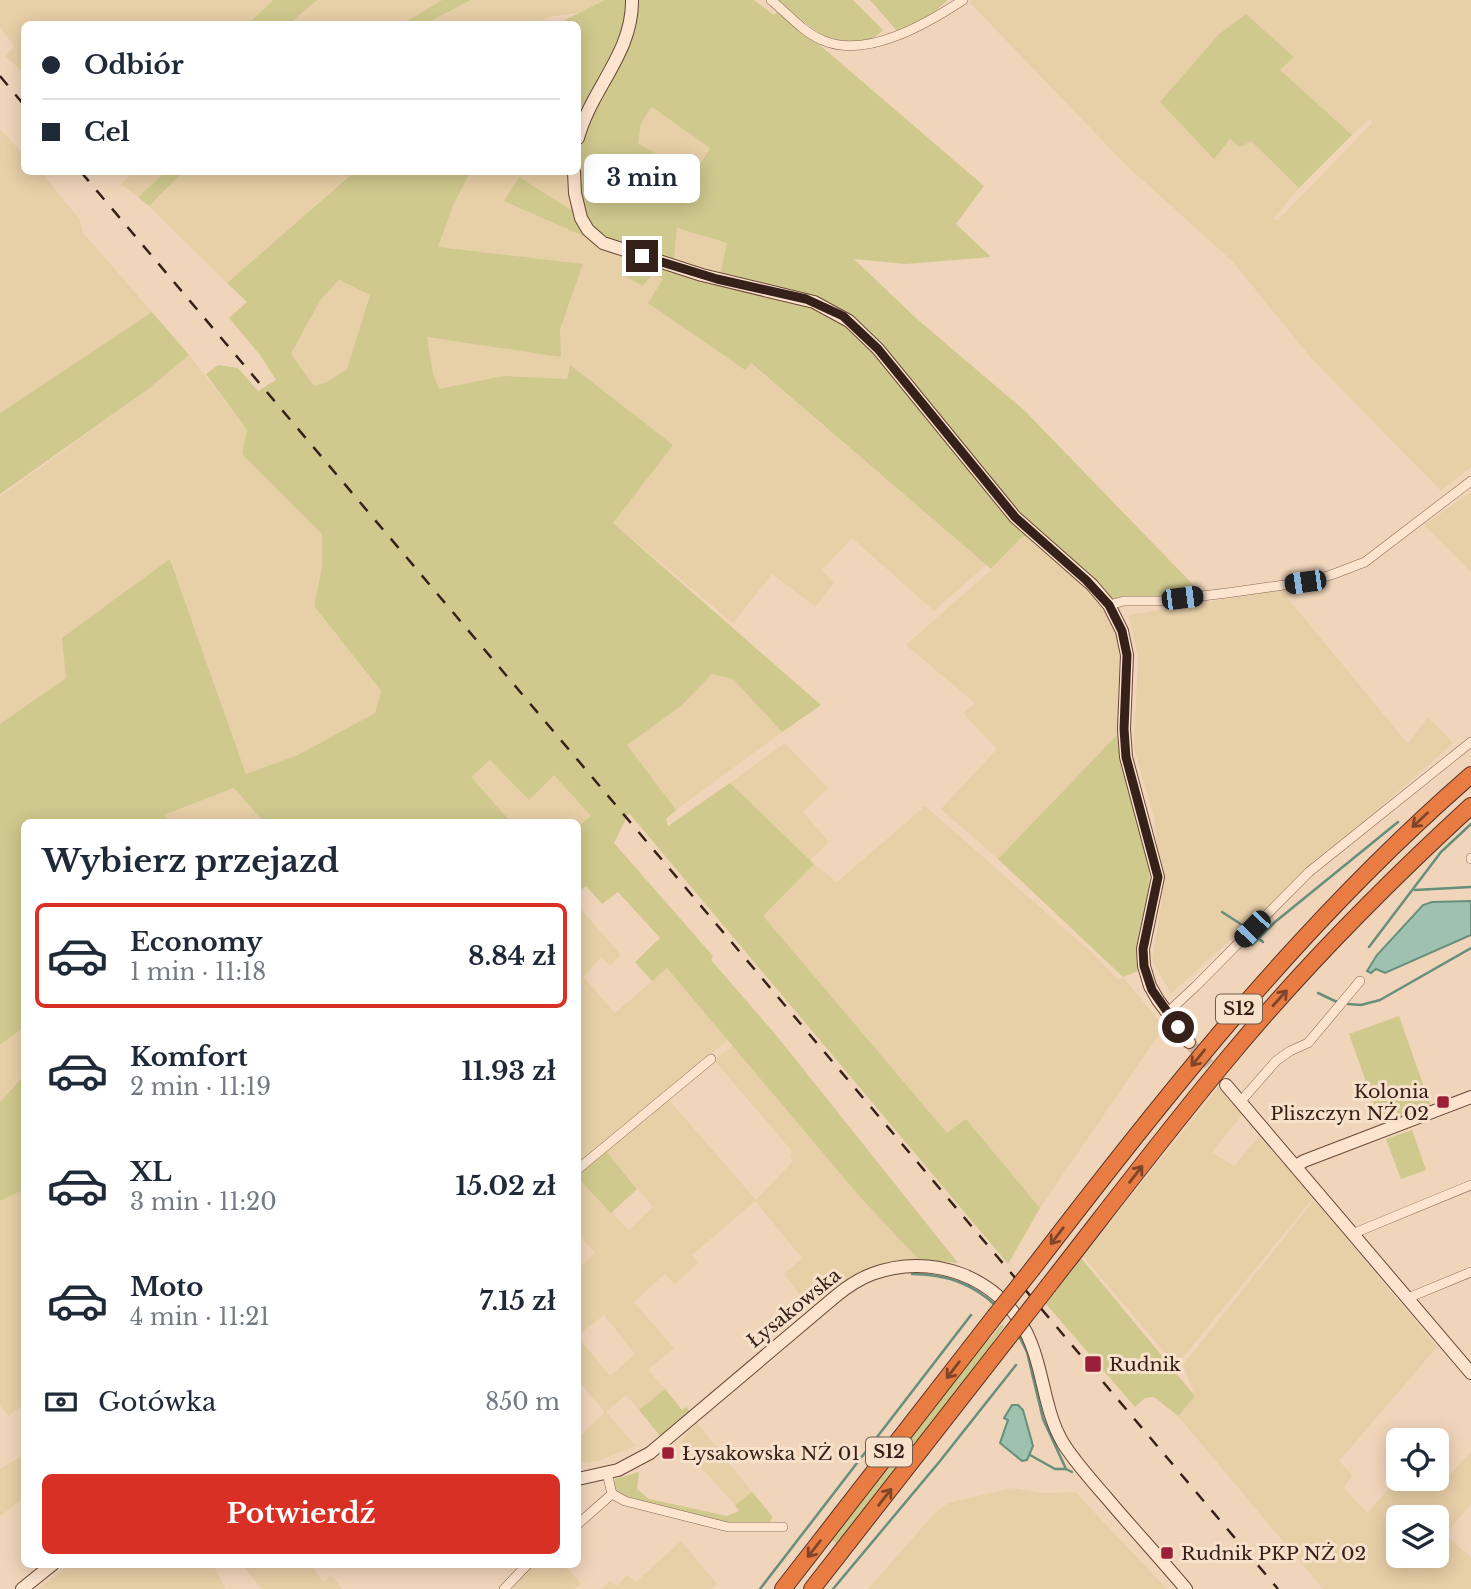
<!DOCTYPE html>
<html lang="pl">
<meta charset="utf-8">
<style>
body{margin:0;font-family:"Libre Baskerville",serif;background:#f6f6f7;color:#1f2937;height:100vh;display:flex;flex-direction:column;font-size:26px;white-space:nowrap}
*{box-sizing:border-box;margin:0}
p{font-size:23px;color:#747a83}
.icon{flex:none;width:38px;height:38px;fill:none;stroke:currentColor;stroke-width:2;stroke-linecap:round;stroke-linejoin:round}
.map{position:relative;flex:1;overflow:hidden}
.panel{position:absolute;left:21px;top:819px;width:560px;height:749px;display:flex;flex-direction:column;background:#fff;border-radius:10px;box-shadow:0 4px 18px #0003}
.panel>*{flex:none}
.top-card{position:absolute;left:21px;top:21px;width:560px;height:154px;border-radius:10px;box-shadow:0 4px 18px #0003;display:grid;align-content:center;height:154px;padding:0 21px;background:#fff}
.tools{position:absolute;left:1386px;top:1428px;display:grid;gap:14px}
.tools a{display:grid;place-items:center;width:63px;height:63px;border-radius:10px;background:#fff;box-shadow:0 4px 18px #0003;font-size:35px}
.end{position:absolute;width:32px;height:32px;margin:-16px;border:9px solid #36211a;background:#fff;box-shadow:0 0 0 4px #fff}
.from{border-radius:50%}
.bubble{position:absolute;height:49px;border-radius:10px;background:#fff;box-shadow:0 4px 18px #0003;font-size:23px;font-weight:700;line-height:49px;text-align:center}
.car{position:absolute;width:21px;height:42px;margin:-21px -10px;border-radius:9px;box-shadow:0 0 5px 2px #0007;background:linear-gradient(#222 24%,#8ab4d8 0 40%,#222 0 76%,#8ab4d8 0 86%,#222 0)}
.top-card b{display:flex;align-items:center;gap:24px;height:66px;font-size:26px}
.top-card b+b{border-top:2px solid #e0e1e3}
.top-card i{width:18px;height:18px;background:#1f2937}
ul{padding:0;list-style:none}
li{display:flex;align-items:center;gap:21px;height:105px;margin:0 14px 10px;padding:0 7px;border:4px solid transparent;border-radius:10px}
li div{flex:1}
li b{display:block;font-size:26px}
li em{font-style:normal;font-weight:700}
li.current{border-color:#d93025}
li>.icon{width:63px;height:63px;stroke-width:1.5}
h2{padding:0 21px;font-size:32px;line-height:84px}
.pay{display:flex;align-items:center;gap:18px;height:77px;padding:0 21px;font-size:26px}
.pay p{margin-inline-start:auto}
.primary-button{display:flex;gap:14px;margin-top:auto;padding:14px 21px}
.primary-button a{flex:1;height:80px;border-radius:10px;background:#d93025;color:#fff;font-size:28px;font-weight:700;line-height:80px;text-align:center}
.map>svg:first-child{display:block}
.farmland{fill:#e7cfa7;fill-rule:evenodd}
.green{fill:#cfc98e;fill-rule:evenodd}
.water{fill:#9fc1b0;stroke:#668f7c;stroke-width:2}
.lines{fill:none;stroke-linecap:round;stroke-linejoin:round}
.stream{stroke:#668f7c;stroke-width:2.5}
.secondary-tunnel{stroke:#ccb19a;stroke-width:12;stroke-dasharray:12 6;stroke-linecap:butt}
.street-casing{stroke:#896453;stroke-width:10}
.secondary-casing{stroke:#6a4637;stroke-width:14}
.highway-casing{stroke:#563428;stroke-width:18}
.street{stroke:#fce4ce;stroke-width:9}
.secondary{stroke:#fce4ce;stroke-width:12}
.highway{stroke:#e97c42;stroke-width:16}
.rail{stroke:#36211a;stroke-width:2.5;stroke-dasharray:12 12;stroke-linecap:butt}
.highway-bridge-casing{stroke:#563428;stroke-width:18;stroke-linecap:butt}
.highway-bridge{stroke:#e97c42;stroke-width:16}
.oneway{stroke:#7e452a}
.route{stroke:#36211a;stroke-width:9}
.poi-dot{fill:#9c1f3a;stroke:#f8e1ca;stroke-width:2.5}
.labels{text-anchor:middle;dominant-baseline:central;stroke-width:6;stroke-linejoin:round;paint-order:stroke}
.shield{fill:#f8e1ca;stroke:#705b4f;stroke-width:2}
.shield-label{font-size:18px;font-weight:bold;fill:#36211a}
.poi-label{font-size:19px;fill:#36211a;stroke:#f8e1ca;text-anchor:start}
.street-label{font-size:19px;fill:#36211a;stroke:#f8e1ca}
</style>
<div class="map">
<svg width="1471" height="1589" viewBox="0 0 1471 1589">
<rect width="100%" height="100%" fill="#f1d5ba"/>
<g class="farmland">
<path d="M0,0H273L248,24H24V73L5,56L14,46L0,27Z"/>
<path d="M317,0H442L402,24H289Z"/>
<path d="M471,0H605V2L578,13L549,17L537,24H425Z"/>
<path d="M972,0H1471V467L1441,491L1312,359L1232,261L1127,166L969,2ZM1246,14L1294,57L1279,70L1352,135L1370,119L1373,122L1277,221L1274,218L1299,188L1248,138L1240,147L1230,139L1214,158L1160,102L1219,34Z"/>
<path d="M652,107L711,148L688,185L655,169L638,144L641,123Z"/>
<path d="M0,129L24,155V172H41L80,220L83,233L152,312L0,413Z"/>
<path d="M134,172H166L138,197L121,184Z"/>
<path d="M183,172H353L227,283L149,206Z"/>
<path d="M470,172H568L571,211L586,237L605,248L630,256L643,286L653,274L664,279L648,303L745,370L750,363L986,565L934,611L852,538L822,570L834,583L815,607L772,574L733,623L613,523L672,445L569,366L567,379L439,390L433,373L427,337L561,357L560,329L438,247L453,206Z"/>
<path d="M677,228L727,243L721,273L674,259Z"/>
<path d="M339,280L370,295L347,369L327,382L314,386L291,355L321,299Z"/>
<path d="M189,355L247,430L243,454L322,534V567L314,606L381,692L375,713L298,755L246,774L171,560L66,678L0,724V497L147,390Z"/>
<path d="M1471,492V572L1424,525Z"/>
<path d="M1029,536L1105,609L1117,633L1121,657L1122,696L1117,735L998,859L941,809L997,749L968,719L964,712L975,703L906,645L992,569L1022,537Z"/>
<path d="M1281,590L1408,744L1428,717L1453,743L1338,845H1334L1311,863L1309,868L1171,994L1152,960L1163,893L1154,817L1134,748L1138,657L1129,615Z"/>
<path d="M712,674L733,679L782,732L676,810L626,745L681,706Z"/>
<path d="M785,743L828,788L803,812L829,842L810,860L730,783Z"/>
<path d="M490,760L554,774L592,817L578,827V822H509V821L470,777Z"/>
<path d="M235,788L264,822H170L164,815Z"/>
<path d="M925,806L1090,951L1119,980L1123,977L1164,1027L1040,1208L966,1119L947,1133L762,916L814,864L837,882Z"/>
<path d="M578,906L621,955L610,966L601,957L583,977L615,1013L667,968L729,1039L578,1165Z"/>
<path d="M24,1027V1073L0,1102V1045Z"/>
<path d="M734,1045L861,1198L918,1259L881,1265L860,1272L836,1287L811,1309L784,1274L802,1258L755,1201L692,1255L698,1263L675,1284L665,1274L634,1302L674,1348L648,1370L665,1389L639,1410L626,1395L606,1412L636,1446L598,1461L578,1463V1438L605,1412L578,1381V1337L610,1376L635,1354L604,1315L578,1335V1269L595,1253L578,1234V1178L629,1230L653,1207L606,1151L668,1099L756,1200L793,1161L790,1157L791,1150L714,1060Z"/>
<path d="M1218,1088L1242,1115L1212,1152L1234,1166L1259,1136L1313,1198L1176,1366L1083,1256Z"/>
<path d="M21,1191H24V1404L8,1416L0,1405V1201Z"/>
<path d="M1314,1200L1437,1347L1339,1461L1352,1475L1344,1488L1367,1513L1398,1478L1418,1479L1433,1492L1471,1452V1504L1445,1535L1471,1557V1589H1323L1178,1416L1195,1396L1183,1365ZM1398,1517H1437V1556H1398Z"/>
<path d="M697,1423L752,1492L735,1505L680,1444L689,1430Z"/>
<path d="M24,1455V1500L22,1499L0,1516V1469Z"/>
<path d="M1013,1488L1044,1493L1075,1492L1167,1589H868L936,1512L948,1503Z"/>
<path d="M681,1541L717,1584L711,1589H602L610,1581L617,1586L627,1575L636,1582Z"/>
<path d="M71,1564L214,1565L225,1589H39Z"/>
<path d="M242,1565H310L324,1582L330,1575L343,1589H262Z"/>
<path d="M532,1565H565L581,1584L575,1589H507Z"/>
</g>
<g class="green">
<path d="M273,0H317L289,24H248Z"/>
<path d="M442,0H471L425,24H402Z"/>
<path d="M605,0H754L774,15L779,10L984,186L956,224L991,257L906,264L854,259L917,319L1024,410L1205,597L1105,607L1029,536L1022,537L991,569L751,363L745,370L648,303L663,279L653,274L643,286L623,275L630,257L605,248L586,237L504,201L519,177L571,210L568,172H578V24H557ZM652,107L710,148L688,185L655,169L663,157L638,144L641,123ZM677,228L727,243L719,281L698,275L700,267L674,259Z"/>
<path d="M778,0H853L883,30C873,43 846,46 832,40C812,31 795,13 778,0Z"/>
<path d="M870,0H948L924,21L897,31Z"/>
<path d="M1246,14L1294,57L1280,70L1352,135L1299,188L1251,141L1240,147L1230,139L1214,159L1160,102L1219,34Z"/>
<path d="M166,172H183L149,206L138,197Z"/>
<path d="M354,172H470L453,206L438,247L583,264L560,329L561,357L427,337L433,373L439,389L504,376L567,379L570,365L673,445L613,523L821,705L782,732L733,679L712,674L681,706L627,745L676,810L666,819L668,826L730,783L814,864L763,916L947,1133L966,1119L1040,1208L1008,1264L629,813L614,843L713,956L711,960L776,1035L958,1263L918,1259L861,1198L667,968L652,981L635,962L660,938L618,892L602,904L586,886L578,892V827L591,816L554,775L529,800L490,760L471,777L510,821L509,822H264L234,788L164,815L170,822H24V1027L0,1045V724L66,678L62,638L170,559L246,774L298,755L375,713L381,691L314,606L322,567V534L242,454L247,430L206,374L218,365L238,368L258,391L276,380L260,355L229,318L247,302L227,283ZM339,280L370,295L347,369L327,382L314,386L291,354L321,299Z"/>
<path d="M152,312L189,355L147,390L0,494V413Z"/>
<path d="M1117,735C1121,781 1144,823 1149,868C1152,903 1136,937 1138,971L1123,977L998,859Z"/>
<path d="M1399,1016L1430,1104L1381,1124L1349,1034Z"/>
<path d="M24,1075V1191H21L0,1201V1102Z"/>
<path d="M1412,1130L1426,1170L1401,1179L1386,1139Z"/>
<path d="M606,1151L637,1189L611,1213L578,1178V1171Z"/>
<path d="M1081,1258L1195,1396L1178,1416L1154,1397L1145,1398L1135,1407L1046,1304Z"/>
<path d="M1002,1324L1004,1326L994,1341L988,1355L840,1546L829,1538L978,1348L991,1338Z"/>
<path d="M665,1389L682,1410L687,1407L690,1413L661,1437L639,1410Z"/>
<path d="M639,1472L637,1489L649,1499L727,1516L739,1511L735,1505L752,1492L773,1517L769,1523L729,1524L619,1497L612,1487L615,1479Z"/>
</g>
<g class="water">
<path d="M1471,901V935L1385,973L1376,969L1371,973L1367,971L1377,955L1423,905L1432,902Z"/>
<path d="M1012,1405H1018L1023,1410L1033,1446L1027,1460L1022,1461L1000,1443L1008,1420L1004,1418Z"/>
</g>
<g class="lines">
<g class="stream">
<path d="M1415,890L1471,887"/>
<path d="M1222,912L1247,928"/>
<path d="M1254,935L1263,942"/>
<path d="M1252,945L1275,922L1398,822"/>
<path d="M1369,947L1441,852L1471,824"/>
<path d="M1318,993L1337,1002"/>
<path d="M1348,1004L1361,1005L1380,1000L1471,948"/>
<path d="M912,1274C943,1274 972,1283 995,1305"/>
<path d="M1018,1334L1027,1352L1043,1419L1066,1469"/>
<path d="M1030,1455L1055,1469H1066L1072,1472"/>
<path d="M760,1589L971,1315"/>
<path d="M833,1589L940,1461L1016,1365"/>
</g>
<path class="secondary-tunnel" d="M1189,1042L1226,1085"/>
<g class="street-casing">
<g id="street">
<path d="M771,0C787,13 803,32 822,40C866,60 928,23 963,0"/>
<path d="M1109,605L1124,601H1160L1227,593L1305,582L1331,575L1365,562L1471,481"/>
<path d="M1471,859V858"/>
<path d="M1167,1013L1196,986L1309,872L1471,742"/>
<path d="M1241,1101L1276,1061L1290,1051L1308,1043L1360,981"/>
<path d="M578,1169L711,1059"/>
<path d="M1352,1234L1471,1185"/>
<path d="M1408,1298L1471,1272"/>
<path d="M607,1473L612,1494L625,1501L728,1527H783"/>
<path d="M578,1524L612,1494"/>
<path d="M504,1589L528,1564"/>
</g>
</g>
<g class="secondary-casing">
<g id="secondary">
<path d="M578,138C591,89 633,53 632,0"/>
<path d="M574,172L575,193L581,218L588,230L603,243L702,275L814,302L849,321L878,349L1015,517L1092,585L1109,605L1122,631L1127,655L1124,729L1126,757L1158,877L1143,949L1144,966L1150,986L1158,1000L1189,1042"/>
<path d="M1226,1085L1471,1373"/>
<path d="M1296,1166L1304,1161L1471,1097"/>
<path d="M578,1479L618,1470L650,1453L836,1296C847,1287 859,1279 872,1274C930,1252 998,1276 1026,1332C1044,1368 1043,1409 1063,1443C1075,1462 1091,1480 1106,1497C1132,1528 1160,1558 1186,1589"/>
<path d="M22,1589L53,1564"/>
</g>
</g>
<g class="highway-casing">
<g id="highway">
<path d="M1033,1268C1167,1093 1304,920 1471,775"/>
<path d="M1049,1285C1110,1207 1170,1127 1234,1051C1307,964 1387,883 1471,806"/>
<path d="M783,1589L995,1316"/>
<path d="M812,1589L1011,1334"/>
</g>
</g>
<use href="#street" class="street"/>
<use href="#secondary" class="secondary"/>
<use href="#highway" class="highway"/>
<g class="rail">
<path d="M0,76L24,105"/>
<path d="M81,172L1278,1589"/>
</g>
<g class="highway-bridge-casing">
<g id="highway-bridge">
<path d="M995,1316L1033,1268"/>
<path d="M1011,1334L1049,1285"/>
</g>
</g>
<use href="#highway-bridge" class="highway-bridge"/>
</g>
<defs><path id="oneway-shaft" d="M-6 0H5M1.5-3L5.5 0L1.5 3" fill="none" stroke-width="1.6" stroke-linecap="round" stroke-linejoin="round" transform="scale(1.75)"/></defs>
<g class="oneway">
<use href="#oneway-shaft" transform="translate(1420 820) rotate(137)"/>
<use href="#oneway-shaft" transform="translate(1280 998) rotate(-48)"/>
<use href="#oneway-shaft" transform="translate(1198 1058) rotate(129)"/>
<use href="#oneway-shaft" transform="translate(1136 1174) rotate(-52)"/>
<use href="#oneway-shaft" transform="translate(1057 1236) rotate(127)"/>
<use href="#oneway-shaft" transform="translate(953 1370) rotate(128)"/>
<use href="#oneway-shaft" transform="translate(885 1497) rotate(-52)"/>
<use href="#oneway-shaft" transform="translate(814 1549) rotate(128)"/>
</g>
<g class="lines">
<path class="route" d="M642,256L717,279L806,299L843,316L878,349L1015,517L1086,580L1109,605L1122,631L1127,655L1124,729L1126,757L1158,877L1143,949L1144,966L1152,990L1178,1027"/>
</g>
<g class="poi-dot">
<rect x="1436" y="1095" width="14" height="14" rx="3.5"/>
<rect x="1084" y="1355" width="18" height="18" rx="3.5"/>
<rect x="661" y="1446" width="14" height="14" rx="3.5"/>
<rect x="1160" y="1546" width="14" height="14" rx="3.5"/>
</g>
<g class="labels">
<g class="shield">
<rect x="1216" y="994.5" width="46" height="29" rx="5"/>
<rect x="866" y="1437.5" width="46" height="29" rx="5"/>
</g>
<g class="shield-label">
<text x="1239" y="1009">S12</text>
<text x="889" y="1452">S12</text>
</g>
<g class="poi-label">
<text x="1429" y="1091" text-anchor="end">Kolonia<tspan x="1429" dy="22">Pliszczyn NŻ 02</tspan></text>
<text x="1109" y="1364">Rudnik</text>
<text x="682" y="1453">Łysakowska NŻ 01</text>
<text x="1181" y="1553">Rudnik PKP NŻ 02</text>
</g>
<g class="street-label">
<text transform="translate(794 1308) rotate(-39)">Łysakowska</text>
</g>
</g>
</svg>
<div class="tools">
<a><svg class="icon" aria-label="locate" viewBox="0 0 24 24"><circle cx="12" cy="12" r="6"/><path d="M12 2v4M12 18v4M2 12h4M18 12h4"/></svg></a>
<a><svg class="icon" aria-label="layers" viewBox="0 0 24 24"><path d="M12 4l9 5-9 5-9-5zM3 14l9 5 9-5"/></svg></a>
</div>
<i class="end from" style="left:1178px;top:1027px"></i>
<i class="end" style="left:642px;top:256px"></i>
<div class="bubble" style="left:584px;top:154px;width:116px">3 min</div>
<i class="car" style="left:1305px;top:582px;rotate:262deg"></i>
<i class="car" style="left:1182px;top:598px;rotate:83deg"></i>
<i class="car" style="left:1252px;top:929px;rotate:224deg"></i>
<div class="top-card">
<b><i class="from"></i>Odbiór</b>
<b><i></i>Cel</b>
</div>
<section class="panel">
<h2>Wybierz przejazd</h2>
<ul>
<li class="current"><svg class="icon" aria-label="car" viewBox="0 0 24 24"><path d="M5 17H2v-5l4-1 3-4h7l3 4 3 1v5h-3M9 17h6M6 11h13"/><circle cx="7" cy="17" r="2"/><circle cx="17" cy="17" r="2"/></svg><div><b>Economy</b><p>1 min · 11:18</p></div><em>8.84 zł</em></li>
<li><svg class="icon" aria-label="car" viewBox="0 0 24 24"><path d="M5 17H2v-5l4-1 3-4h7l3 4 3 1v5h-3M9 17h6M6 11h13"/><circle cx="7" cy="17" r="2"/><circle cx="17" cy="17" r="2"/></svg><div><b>Komfort</b><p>2 min · 11:19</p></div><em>11.93 zł</em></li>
<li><svg class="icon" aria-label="car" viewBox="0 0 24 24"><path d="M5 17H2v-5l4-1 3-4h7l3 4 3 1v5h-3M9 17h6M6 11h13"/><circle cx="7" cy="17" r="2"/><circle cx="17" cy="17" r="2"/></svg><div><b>XL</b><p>3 min · 11:20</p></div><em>15.02 zł</em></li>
<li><svg class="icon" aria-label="car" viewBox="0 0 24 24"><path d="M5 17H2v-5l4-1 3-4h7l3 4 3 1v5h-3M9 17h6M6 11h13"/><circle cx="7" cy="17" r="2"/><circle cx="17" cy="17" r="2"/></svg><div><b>Moto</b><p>4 min · 11:21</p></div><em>7.15 zł</em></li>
</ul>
<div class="pay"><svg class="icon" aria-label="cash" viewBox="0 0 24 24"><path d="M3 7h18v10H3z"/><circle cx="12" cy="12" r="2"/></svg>Gotówka<p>850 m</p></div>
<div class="primary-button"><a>Potwierdź</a></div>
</section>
</div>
